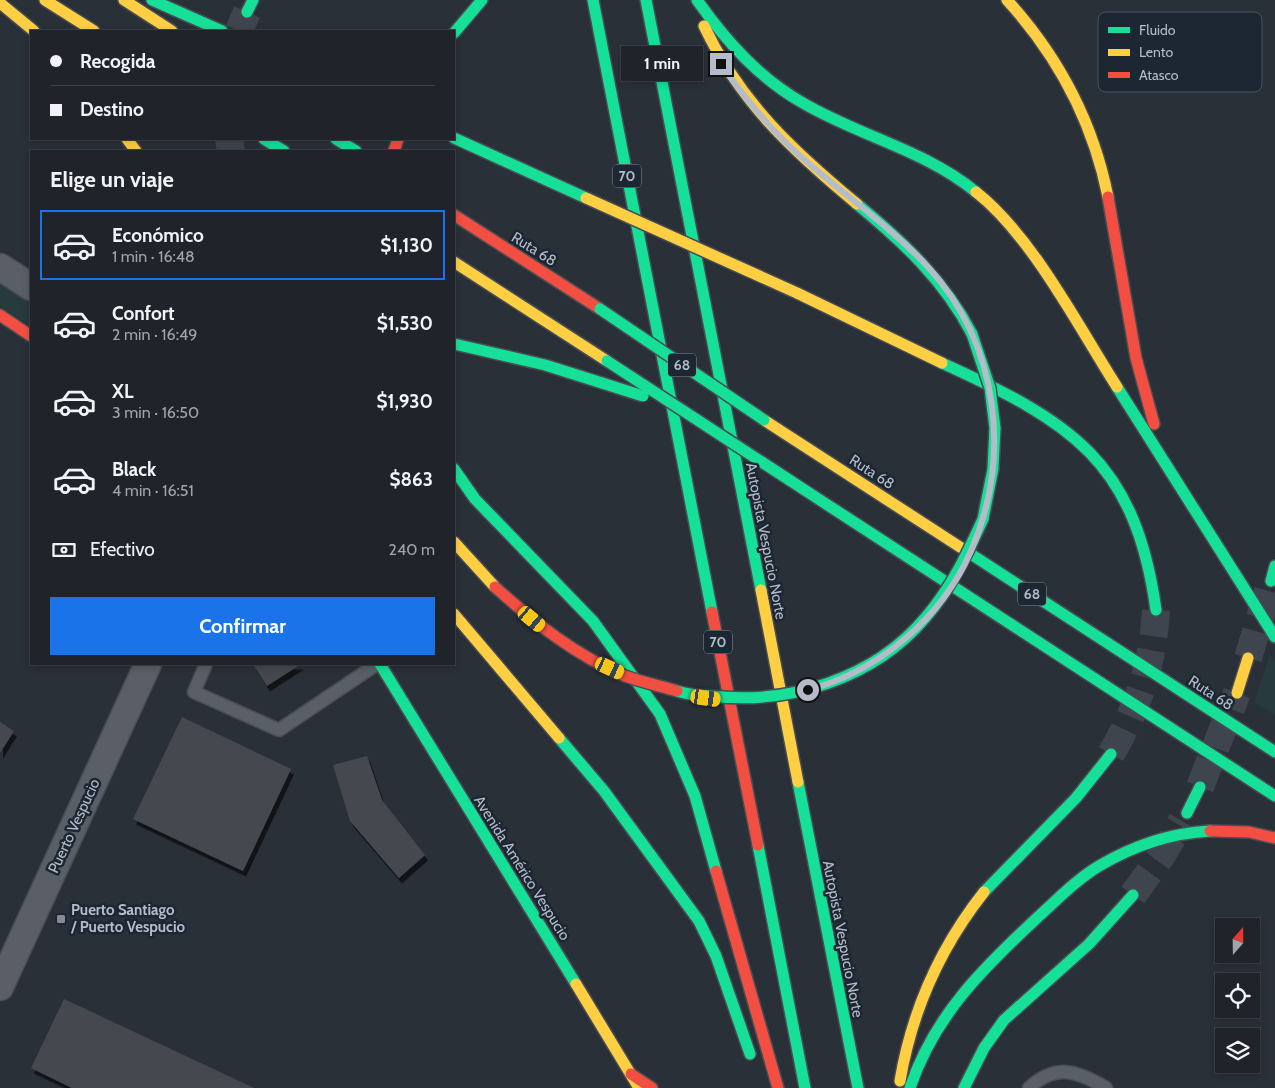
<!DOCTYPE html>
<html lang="es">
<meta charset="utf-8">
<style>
body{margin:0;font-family:Cabin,sans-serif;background:#2d3036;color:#f1f3f6;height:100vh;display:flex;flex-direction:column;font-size:19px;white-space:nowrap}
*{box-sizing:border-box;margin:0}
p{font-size:16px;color:#a2a4a8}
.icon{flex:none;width:28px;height:28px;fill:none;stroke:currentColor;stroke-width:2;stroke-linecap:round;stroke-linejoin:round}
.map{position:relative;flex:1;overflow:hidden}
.side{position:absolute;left:30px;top:150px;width:425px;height:515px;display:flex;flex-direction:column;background:#20242a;border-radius:0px;box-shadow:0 2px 8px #0003,0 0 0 1px #3d4147}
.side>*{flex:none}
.guide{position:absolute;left:30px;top:30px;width:425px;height:110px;border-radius:0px;box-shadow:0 2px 8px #0003,0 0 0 1px #3d4147;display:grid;align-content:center;height:110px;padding:0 20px;background:#20242a}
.needle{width:32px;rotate:20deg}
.buttons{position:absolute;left:1215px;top:918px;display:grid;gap:10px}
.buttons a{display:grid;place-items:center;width:45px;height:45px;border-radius:0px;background:#20242a;box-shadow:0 2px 8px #0003,0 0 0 1px #3d4147;font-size:25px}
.end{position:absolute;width:22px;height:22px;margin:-11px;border:6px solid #b4bcc9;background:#111;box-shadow:0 0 0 2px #111}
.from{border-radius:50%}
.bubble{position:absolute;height:35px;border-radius:0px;background:#20242a;box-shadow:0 2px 8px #0003,0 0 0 1px #3d4147;font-size:16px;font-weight:700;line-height:35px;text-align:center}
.car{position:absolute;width:15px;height:30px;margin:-15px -8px;border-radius:6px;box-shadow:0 0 4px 1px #0007;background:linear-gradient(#f5c518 24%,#345 0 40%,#f5c518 0 76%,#345 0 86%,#f5c518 0)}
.guide b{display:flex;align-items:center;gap:18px;height:48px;font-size:19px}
.guide b+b{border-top:1px solid #3d4147}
.guide i{width:12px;height:12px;background:#f1f3f6}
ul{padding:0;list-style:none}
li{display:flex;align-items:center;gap:15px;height:70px;margin:0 10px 8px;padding:0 10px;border:2px solid transparent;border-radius:0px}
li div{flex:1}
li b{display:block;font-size:19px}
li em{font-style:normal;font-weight:700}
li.active{border-color:#1a73e8}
li>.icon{width:45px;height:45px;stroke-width:1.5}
h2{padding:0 20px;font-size:22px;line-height:60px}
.pay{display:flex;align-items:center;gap:12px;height:55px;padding:0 20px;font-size:19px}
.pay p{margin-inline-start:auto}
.primary-button{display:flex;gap:10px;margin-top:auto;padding:10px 20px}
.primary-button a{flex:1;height:58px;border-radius:0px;background:#1a73e8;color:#fff;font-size:20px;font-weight:700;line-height:58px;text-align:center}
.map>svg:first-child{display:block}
.green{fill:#273a3e}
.building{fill:#444950;filter:url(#shadow)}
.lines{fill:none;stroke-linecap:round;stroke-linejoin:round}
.secondary-tunnel{stroke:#3f454e;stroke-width:28;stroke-dasharray:28 14;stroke-linecap:butt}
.highway-tunnel{stroke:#3f454e;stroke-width:28;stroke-dasharray:28 14;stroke-linecap:butt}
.lane-casing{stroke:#484c53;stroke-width:15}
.street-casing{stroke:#484c53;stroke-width:29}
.fast-casing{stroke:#484c53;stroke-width:14}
.slow-casing{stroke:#484c53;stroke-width:14}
.jam-casing{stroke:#484c53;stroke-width:14}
.lane{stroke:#5a5e66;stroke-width:12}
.street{stroke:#5a5e66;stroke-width:26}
.fast{stroke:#16e098;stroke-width:11}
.slow{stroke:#ffcf43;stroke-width:11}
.jam{stroke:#f24e42;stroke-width:11}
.fast-bridge-casing{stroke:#474c53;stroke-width:14;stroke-linecap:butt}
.slow-bridge-casing{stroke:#474c53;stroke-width:14;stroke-linecap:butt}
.jam-bridge-casing{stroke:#474c53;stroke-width:14;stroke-linecap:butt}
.fast-bridge{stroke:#16e098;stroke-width:11}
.slow-bridge{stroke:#ffcf43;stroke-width:11}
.jam-bridge{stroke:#f24e42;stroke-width:11}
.route{stroke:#b4bcc9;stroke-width:6}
.poi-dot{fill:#848b96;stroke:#1d2633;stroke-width:2}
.labels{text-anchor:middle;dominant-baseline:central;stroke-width:5;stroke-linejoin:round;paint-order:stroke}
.shield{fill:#1d2633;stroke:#878f9c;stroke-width:1}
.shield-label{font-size:14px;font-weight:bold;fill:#b4bcc9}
.street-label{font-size:15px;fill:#b4bcc9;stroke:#1d2633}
.poi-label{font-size:15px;font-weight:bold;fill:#b4bcc9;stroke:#1d2633;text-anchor:start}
.key{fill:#1d2633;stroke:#4a5360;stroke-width:1}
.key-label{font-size:14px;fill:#b4bcc9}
</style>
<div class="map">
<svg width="1275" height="1088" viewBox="0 0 1275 1088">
<defs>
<filter id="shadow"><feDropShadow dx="3" dy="5.5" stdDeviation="0" flood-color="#0009"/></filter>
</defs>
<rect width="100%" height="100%" fill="#2a3038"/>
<g class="green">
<path d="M0,260L31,280V326L0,306Z"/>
<path d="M1270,655L1275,662V715L1254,702Z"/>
</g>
<g class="building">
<path d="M253,664H301L267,686Z"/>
<path d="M182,717L291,769L243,871L133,819Z"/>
<path d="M0,722L14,731L0,753Z"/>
<path d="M367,756L382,800L425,855L399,878L350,821L333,765Z"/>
<path d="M64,999L254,1088H72L31,1068Z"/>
</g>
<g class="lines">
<g class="secondary-tunnel">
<path d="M1248,658L1271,581"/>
<path d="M1200,787L1237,693"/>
<path d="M1133,895L1162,855L1182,821"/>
</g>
<g class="highway-tunnel">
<path d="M239,31L247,12"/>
<path d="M229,139L231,151"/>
<path d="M1111,754C1138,708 1153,663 1156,610"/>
</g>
<g class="lane-casing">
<g id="lane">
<path d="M206,664L194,692L279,730L377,664"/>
<path d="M1029,1088C1056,1063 1078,1071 1106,1088"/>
</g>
</g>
<g class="street-casing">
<g id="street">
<path d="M0,267L31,287"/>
<path d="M0,987L148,664"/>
</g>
</g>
<g class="fast-casing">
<g id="fast">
<path d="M152,0L222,31"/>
<path d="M593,0L712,612"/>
<path d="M646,0L761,590"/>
<path d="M697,0C726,41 759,78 803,103C859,136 925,150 976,192"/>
<path d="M247,12L253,0"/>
<path d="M454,33L482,0"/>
<path d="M454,138L586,198"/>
<path d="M264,139L284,151"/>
<path d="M336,139L356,151"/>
<path d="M857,204C903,242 944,280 972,334"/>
<path d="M454,344L545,365L602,383"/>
<path d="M942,363C1071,422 1135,460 1156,610"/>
<path d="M1117,387L1275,637"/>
<path d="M454,469L475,499L593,621L660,714L695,796L716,871"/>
<path d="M820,500L1275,796"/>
<path d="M983,519L993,469L995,428"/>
<path d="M960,547L1275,752"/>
<path d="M1271,581L1275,566"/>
<path d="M380,664L576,984"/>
<path d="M559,738L604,791L699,921L716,956L750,1054"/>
<path d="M798,782L858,1088"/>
<path d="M1187,813L1200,787"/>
<path d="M758,845L805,1088"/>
<path d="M984,892L1076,798L1111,754"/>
<path d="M910,1088C934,1016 983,968 1038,917C1058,899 1076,880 1099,866C1133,846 1171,833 1210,831"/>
<path d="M964,1088L984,1048L1004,1020L1089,944L1133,895"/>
</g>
</g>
<g class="slow-casing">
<g id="slow">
<path d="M45,0L94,31"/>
<path d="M124,0L172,31"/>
<path d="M1007,0C1058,56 1093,122 1108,197"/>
<path d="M0,3L34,31"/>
<path d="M704,26C740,102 793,151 857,204"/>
<path d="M127,139L136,151"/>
<path d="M976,192C1032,236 1078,326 1117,387"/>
<path d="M454,262L607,361"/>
<path d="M797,293L942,363"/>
<path d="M764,420L960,547"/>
<path d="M454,542L495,587"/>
<path d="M761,590L798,782"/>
<path d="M454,614L559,738"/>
<path d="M1237,693L1248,658"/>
<path d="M576,984L639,1088"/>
<path d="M900,1081C912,1010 939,949 984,892"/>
</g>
</g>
<g class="jam-casing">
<g id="jam">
<path d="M394,151L398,139"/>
<path d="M1108,197L1136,358L1154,424"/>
<path d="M454,215L600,309"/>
<path d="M0,315L31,336"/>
<path d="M712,612L758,845"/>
<path d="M1210,831L1249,832L1275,838"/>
<path d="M716,871L778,1088"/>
<path d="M631,1074L652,1088"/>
</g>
</g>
<use href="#lane" class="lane"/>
<use href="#street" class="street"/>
<use href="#fast" class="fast"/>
<use href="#slow" class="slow"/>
<use href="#jam" class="jam"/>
<g class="fast-bridge-casing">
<g id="fast-bridge">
<path d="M600,309L764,420"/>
<path d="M972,334L990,388L995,428"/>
<path d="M607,361L820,500"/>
<path d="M602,383L643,396"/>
<path d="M677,691C688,695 699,695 711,696C789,705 874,679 926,617C952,587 967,554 983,519"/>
</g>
</g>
<g class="slow-bridge-casing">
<path id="slow-bridge" d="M586,198L797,293"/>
</g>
<g class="jam-bridge-casing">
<path id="jam-bridge" d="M495,587C534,622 576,656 625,676C642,682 660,686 677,691"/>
</g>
<use href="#fast-bridge" class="fast-bridge"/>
<use href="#slow-bridge" class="slow-bridge"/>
<use href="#jam-bridge" class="jam-bridge"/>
</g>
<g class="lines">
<path class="route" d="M721,64C744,97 768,127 798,154C841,193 889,225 928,267C999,345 1012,456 971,551C942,618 879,671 808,690"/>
</g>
<rect class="poi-dot" x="56" y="914" width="10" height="10" rx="2.5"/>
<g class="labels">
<g class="shield">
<rect x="613" y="164.5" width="28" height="23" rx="4"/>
<rect x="668" y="353.5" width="28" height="23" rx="4"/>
<rect x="1018" y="582.5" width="28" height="23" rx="4"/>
<rect x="704" y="630.5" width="28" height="23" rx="4"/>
</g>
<g class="shield-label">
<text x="627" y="176">70</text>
<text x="682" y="365">68</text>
<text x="1032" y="594">68</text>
<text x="718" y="642">70</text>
</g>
<g class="street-label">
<text transform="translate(534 249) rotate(32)">Ruta 68</text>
<text transform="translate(872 472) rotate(33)">Ruta 68</text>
<text transform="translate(766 541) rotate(79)">Autopista Vespucio Norte</text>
<text transform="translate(1211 693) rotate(33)">Ruta 68</text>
<text transform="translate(74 826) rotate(-65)">Puerto Vespucio</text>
<text transform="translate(522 868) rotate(58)">Avenida Américo Vespucio</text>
<text transform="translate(843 939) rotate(79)">Autopista Vespucio Norte</text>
</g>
<g class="poi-label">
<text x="71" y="910">Puerto Santiago<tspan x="71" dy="17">/ Puerto Vespucio</tspan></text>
</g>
</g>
<rect x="1098" y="12" width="164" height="80" rx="8" class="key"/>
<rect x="1108" y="27" width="22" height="6" fill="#16e098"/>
<rect x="1108" y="49" width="22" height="7" fill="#ffcf43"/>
<rect x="1108" y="72" width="22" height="6" fill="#f24e42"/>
<g class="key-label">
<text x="1139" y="35">Fluido</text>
<text x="1139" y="57">Lento</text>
<text x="1139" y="80">Atasco</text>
</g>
</svg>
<div class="buttons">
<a><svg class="needle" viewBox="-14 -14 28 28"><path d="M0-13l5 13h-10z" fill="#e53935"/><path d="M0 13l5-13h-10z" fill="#a2a4a8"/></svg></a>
<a><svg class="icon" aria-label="locate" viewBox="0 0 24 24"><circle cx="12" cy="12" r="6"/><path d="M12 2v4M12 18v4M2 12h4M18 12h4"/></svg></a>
<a><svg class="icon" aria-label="layers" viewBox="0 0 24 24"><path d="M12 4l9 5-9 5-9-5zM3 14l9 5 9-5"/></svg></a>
</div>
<i class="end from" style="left:808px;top:690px"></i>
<i class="end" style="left:721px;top:64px"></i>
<div class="bubble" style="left:621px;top:46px;width:82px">1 min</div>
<i class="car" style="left:532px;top:619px;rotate:130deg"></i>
<i class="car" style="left:610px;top:668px;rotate:115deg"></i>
<i class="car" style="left:706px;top:698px;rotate:98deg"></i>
<div class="guide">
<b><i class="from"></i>Recogida</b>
<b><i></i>Destino</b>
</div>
<section class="side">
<h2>Elige un viaje</h2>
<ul>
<li class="active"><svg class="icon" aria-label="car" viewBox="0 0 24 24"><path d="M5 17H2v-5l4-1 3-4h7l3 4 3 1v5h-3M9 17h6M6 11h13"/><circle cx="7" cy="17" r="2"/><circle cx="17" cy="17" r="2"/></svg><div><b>Económico</b><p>1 min · 16:48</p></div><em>$1,130</em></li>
<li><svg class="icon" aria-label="car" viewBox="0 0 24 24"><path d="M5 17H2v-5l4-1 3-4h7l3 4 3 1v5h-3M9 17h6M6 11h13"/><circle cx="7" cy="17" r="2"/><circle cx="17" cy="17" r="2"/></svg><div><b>Confort</b><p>2 min · 16:49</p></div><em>$1,530</em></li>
<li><svg class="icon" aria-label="car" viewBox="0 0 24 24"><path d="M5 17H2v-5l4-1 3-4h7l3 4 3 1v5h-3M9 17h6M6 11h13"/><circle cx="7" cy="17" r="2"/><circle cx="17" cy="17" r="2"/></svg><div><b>XL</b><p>3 min · 16:50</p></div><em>$1,930</em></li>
<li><svg class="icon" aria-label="car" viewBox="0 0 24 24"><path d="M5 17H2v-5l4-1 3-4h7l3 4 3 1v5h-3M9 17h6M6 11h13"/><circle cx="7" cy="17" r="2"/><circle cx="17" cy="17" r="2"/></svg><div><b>Black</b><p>4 min · 16:51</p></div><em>$863</em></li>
</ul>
<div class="pay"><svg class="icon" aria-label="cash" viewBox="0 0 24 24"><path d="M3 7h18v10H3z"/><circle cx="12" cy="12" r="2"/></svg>Efectivo<p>240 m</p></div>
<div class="primary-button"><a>Confirmar</a></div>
</section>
</div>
